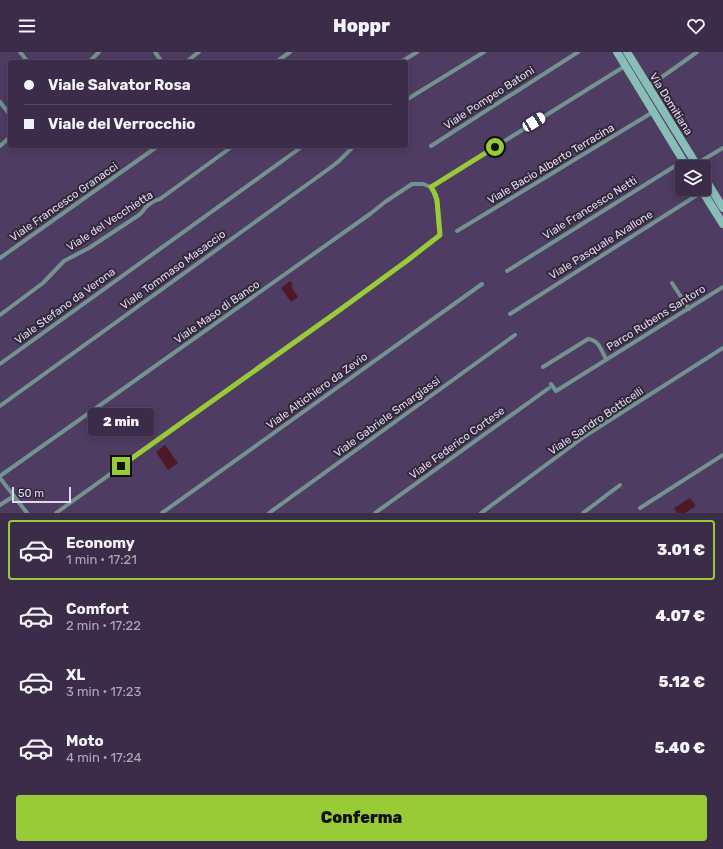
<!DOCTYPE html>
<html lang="it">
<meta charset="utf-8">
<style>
body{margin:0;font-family:Rubik,sans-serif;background:#423551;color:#f1f3f6;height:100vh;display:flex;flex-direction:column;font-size:15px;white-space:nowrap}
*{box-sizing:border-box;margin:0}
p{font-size:13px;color:#aca8b5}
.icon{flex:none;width:22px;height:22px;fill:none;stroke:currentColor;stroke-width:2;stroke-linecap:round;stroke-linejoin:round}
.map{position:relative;height:461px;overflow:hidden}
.details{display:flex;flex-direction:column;background:#3b2d4a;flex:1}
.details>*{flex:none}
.guide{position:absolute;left:8px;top:8px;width:400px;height:88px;border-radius:4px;box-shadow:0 2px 10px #0003,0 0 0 1px #544962;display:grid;align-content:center;height:88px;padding:0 16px;background:#3b2d4a}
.buttons{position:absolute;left:675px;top:108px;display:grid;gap:8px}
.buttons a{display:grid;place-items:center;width:36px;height:36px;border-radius:4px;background:#3b2d4a;box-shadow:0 2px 10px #0003,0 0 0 1px #544962;font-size:20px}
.scale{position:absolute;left:12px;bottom:10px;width:59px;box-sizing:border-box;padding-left:4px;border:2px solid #e3d8f0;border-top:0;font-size:11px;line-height:14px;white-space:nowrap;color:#e3d8f0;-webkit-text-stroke:3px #31283a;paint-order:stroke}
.end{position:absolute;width:18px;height:18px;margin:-9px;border:5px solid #99cb36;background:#111;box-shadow:0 0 0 2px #111}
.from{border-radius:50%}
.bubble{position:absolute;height:28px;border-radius:4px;background:#3b2d4a;box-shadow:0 2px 10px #0003,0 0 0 1px #544962;font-size:13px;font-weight:800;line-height:28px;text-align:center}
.car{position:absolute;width:12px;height:24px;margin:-12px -6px;border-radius:5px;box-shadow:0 0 3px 1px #0007;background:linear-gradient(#fff 24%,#345 0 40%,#fff 0 76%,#345 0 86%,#fff 0)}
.guide b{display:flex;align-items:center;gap:14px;height:38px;font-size:15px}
.guide b+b{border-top:1px solid #544962}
.guide i{width:10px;height:10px;background:#f1f3f6}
ul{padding:7px 0 0;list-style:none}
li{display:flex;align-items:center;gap:12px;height:60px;margin:0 8px 6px;padding:0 8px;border:2px solid transparent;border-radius:4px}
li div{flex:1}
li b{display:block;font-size:15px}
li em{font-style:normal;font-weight:800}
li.selected{border-color:#99cb36}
li>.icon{width:36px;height:36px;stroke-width:1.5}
.button{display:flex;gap:8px;margin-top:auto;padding:8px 16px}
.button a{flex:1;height:46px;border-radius:4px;background:#99cb36;color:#111;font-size:16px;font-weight:800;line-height:46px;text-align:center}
header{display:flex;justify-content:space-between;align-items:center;height:52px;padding:0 16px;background:#3b2d4a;font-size:18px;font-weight:800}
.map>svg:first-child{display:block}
.water{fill:#4e1826}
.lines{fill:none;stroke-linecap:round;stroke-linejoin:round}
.minor{stroke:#72938f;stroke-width:4}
.secondary{stroke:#89beb8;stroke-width:8}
.route{stroke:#99cb36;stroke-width:5}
.labels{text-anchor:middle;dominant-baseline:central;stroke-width:4;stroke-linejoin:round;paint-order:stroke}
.street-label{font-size:11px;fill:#e3d8f0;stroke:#31283a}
</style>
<header><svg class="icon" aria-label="menu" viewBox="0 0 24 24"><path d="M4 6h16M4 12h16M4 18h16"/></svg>Hoppr<svg class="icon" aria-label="heart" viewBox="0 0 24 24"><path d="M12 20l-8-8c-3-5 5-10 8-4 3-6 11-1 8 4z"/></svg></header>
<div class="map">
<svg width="723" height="461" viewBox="0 0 723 461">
<rect width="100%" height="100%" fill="#4f3c62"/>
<g class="water">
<path d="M290,229L293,233L291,234L298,245L291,250L281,236Z"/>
<path d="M165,393L178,411L168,418L156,400Z"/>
<path d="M690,446L696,454L685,461H677L674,456Z"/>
</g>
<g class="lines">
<g class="minor">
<path d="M20,0L28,10"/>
<path d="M155,0L162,10"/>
<path d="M89,10L99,0"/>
<path d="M186,10L199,0"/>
<path d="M276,10L290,0"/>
<path d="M401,10L417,0"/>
<path d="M648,35L697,0"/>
<path d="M406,48L484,0"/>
<path d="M0,50L10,63"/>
<path d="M0,94L10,85"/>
<path d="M431,94L578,0"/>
<path d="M696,112L723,96"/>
<path d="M431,135L625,14"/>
<path d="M457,179L653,60"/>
<path d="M0,206L158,94"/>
<path d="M507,219L683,109"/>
<path d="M672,231L689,257"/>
<path d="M510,262L702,140"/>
<path d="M0,263L43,231L64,209L89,196L139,163C142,161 143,159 145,156C149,152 155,148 160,147L233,94"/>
<path d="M0,312L303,94"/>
<path d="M543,315L588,287C599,288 601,298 606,307"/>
<path d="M551,332L556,339L723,235"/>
<path d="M0,354L330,116L339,109L354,94"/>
<path d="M0,424L370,162L385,150L412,132H423L431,135L436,143L440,183L408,208L325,268L56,461"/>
<path d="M0,426L27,461"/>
<path d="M0,453L14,444"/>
<path d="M640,456L723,403"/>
<path d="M162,461L482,232"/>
<path d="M269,461L515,283"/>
<path d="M375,461L549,336"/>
<path d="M481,461L585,384L723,296"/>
<path d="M583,461L620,433"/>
</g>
<g class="secondary">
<path d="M617,0L687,115"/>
<path d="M627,0L698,115"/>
<path d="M704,125L723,156"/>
<path d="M701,137L723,172"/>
</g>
</g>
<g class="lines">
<path class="route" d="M121,414L337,260L408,208L440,183L437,148L434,140L431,135L495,95"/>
</g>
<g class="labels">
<g class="street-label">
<text transform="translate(489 46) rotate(-33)">Viale Pompeo Batoni</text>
<text transform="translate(671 52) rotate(58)">Via Domitiana</text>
<text transform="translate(551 112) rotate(-31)">Viale Bacio Alberto Terracina</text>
<text transform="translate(64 150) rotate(-35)">Viale Francesco Granacci</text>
<text transform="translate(590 156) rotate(-32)">Viale Francesco Netti</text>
<text transform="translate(110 169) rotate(-33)">Viale del Vecchietta</text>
<text transform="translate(601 193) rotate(-32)">Viale Pasquale Avallone</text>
<text transform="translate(173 218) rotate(-36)">Viale Tommaso Masaccio</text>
<text transform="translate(65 254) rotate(-36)">Viale Stefano da Verona</text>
<text transform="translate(217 260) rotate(-35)">Viale Maso di Banco</text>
<text transform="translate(656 266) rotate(-32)">Parco Rubens Santoro</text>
<text transform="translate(317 339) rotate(-36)">Viale Altichiero da Zevio</text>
<text transform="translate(387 365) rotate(-36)">Viale Gabriele Smargiassi</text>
<text transform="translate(596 369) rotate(-34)">Viale Sandro Botticelli</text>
<text transform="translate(457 391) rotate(-36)">Viale Federico Cortese</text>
</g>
</g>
</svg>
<div class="buttons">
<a><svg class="icon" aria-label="layers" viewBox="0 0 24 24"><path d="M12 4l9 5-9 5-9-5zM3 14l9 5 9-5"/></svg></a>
</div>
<div class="scale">50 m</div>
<i class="end from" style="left:495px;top:95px"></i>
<i class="end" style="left:121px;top:414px"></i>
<div class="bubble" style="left:88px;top:356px;width:66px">2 min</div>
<i class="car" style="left:534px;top:70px;rotate:58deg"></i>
<div class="guide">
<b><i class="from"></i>Viale Salvator Rosa</b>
<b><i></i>Viale del Verrocchio</b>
</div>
</div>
<section class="details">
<ul>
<li class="selected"><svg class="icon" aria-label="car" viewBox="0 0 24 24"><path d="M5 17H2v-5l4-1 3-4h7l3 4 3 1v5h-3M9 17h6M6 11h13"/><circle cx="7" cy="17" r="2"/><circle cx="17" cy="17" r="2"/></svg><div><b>Economy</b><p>1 min · 17:21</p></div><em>3.01 €</em></li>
<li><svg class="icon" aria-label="car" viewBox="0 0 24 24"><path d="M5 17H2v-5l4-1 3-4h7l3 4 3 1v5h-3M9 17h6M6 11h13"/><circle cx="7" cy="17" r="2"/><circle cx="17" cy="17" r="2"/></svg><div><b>Comfort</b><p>2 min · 17:22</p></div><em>4.07 €</em></li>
<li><svg class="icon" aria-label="car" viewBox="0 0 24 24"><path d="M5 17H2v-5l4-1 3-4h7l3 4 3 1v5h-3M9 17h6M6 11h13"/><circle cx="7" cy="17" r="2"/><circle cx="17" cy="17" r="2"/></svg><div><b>XL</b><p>3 min · 17:23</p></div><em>5.12 €</em></li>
<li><svg class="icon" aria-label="car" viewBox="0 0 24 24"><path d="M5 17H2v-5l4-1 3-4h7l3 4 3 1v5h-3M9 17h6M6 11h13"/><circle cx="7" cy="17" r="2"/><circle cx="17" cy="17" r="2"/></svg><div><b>Moto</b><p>4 min · 17:24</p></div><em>5.40 €</em></li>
</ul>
<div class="button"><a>Conferma</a></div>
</section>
